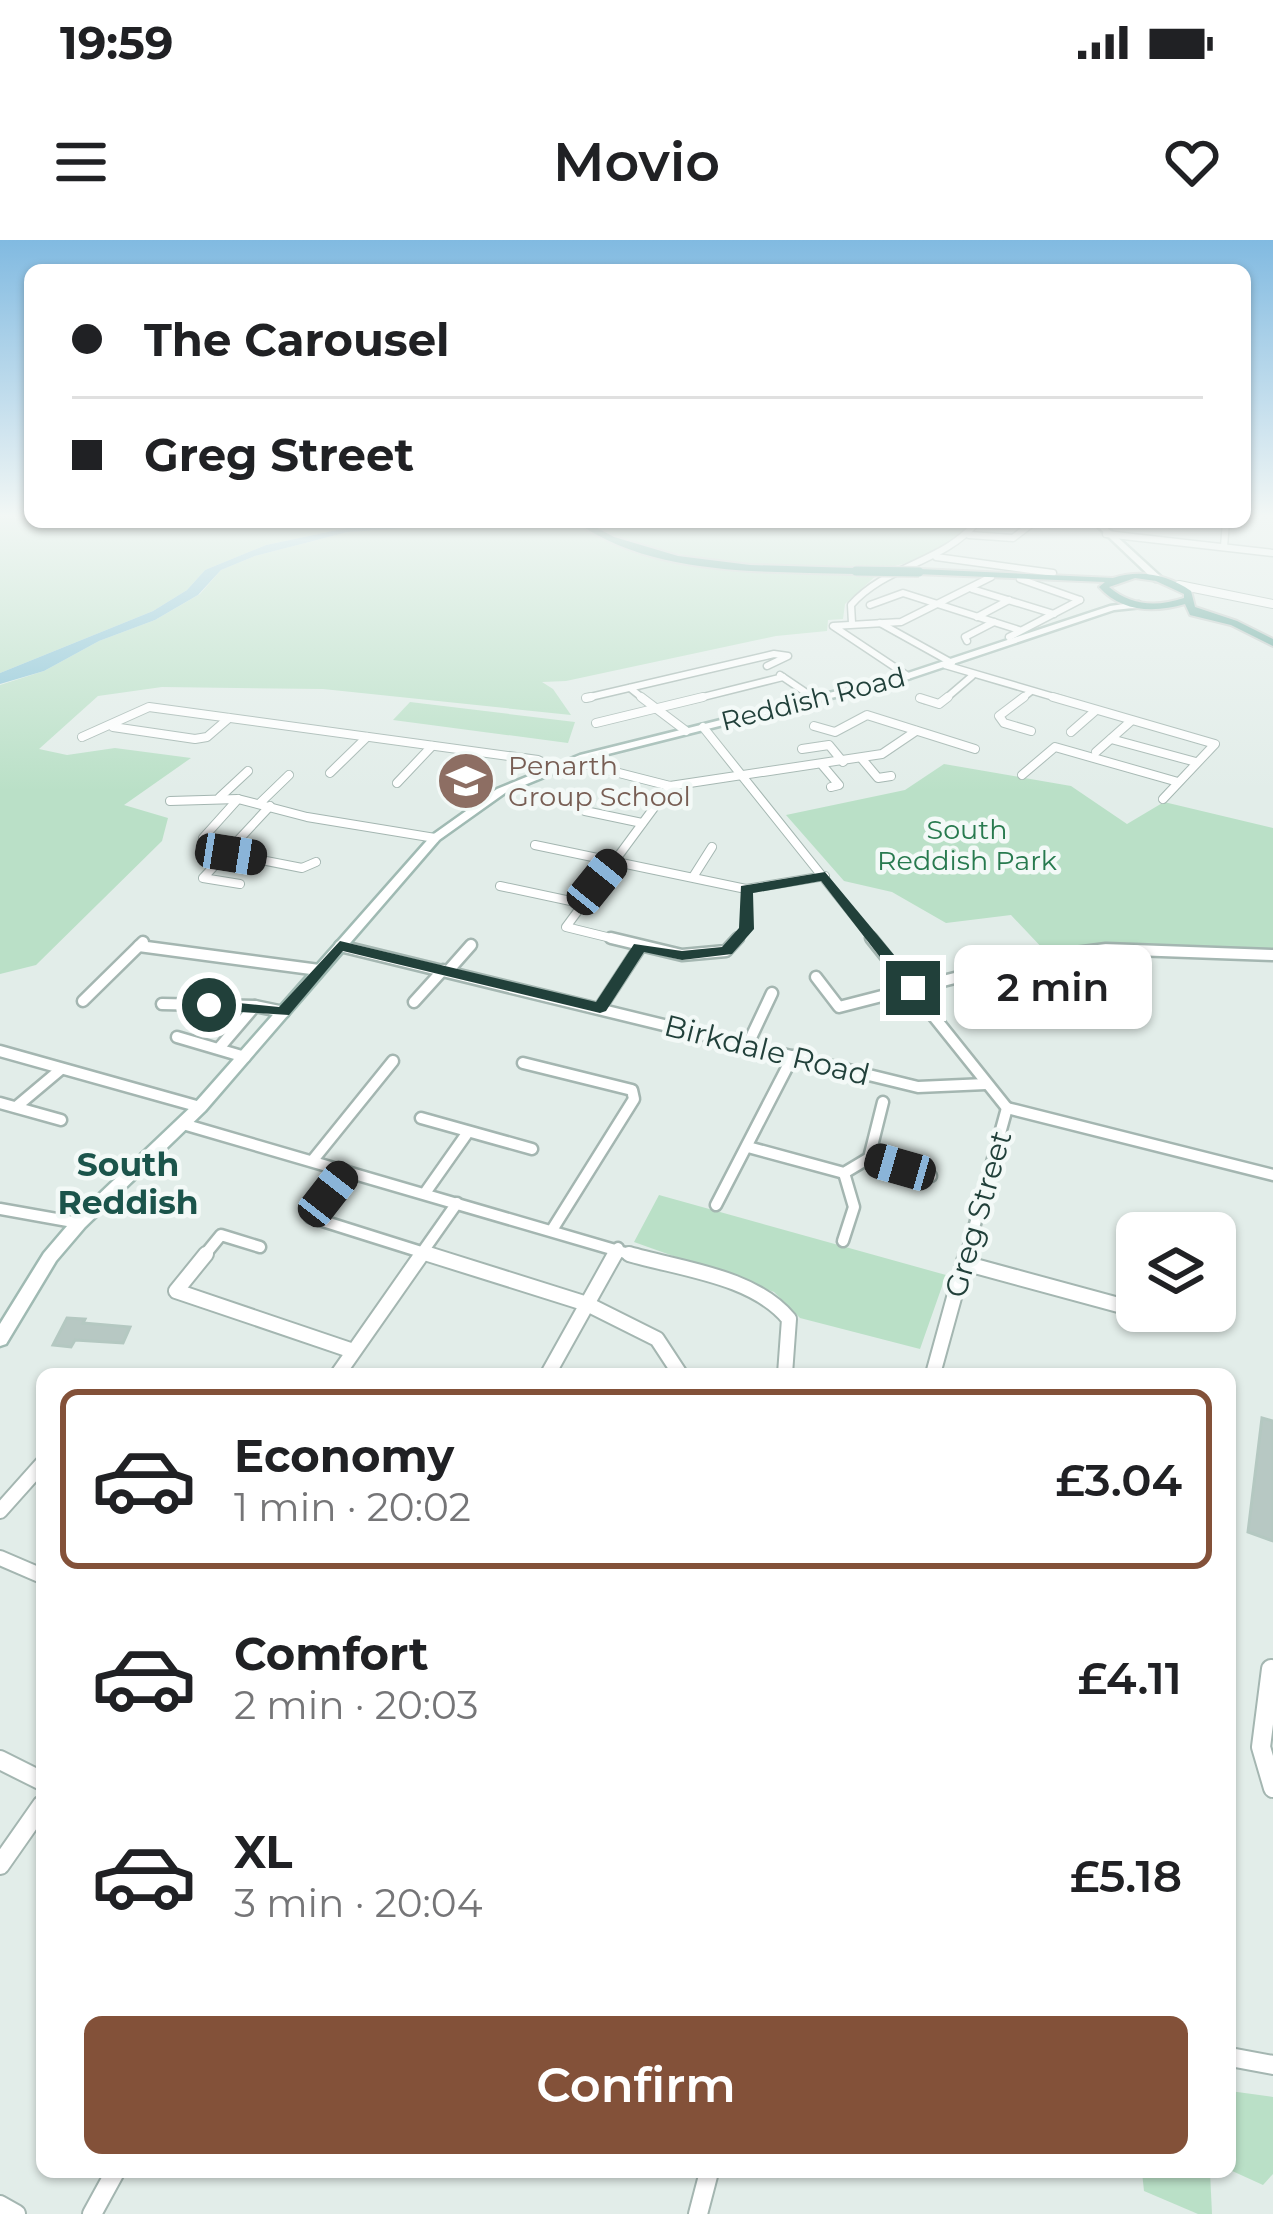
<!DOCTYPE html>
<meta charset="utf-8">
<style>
body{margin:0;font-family:Montserrat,sans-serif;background:#f2f2f2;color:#202124;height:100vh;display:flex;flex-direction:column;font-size:45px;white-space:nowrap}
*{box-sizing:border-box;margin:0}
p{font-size:39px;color:#757577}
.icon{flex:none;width:66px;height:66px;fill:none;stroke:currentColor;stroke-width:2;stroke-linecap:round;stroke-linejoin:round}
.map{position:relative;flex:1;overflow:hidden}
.drawer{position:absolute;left:36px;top:1128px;width:1200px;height:810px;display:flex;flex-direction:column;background:#fff;border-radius:18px;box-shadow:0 3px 9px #0004}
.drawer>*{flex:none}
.guide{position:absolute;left:24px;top:24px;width:1227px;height:264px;border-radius:18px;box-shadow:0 3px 9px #0004;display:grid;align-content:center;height:264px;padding:0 48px;background:#fff}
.tools{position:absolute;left:1116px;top:972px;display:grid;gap:24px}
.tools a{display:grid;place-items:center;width:120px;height:120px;border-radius:18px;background:#fff;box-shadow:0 3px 9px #0004;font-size:60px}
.end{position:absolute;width:54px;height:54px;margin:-27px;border:15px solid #21403a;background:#fff;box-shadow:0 0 0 6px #fff}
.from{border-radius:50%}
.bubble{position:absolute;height:84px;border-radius:18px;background:#fff;box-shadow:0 3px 9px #0004;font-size:39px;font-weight:600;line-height:84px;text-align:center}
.car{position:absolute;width:36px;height:72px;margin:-36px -18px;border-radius:15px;box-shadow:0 0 9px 3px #0007;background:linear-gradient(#222 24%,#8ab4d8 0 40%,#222 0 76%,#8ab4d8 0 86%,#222 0)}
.guide b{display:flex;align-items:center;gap:42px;height:114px;font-size:45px}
.guide b+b{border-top:3px solid #e0e0e0}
.guide i{width:30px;height:30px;background:#202124}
ul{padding:21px 0 0;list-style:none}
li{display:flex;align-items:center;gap:36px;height:180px;margin:0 24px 18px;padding:0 24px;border:6px solid transparent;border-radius:18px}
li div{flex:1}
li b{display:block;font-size:45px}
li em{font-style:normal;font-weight:600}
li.current{border-color:#835139}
li>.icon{width:108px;height:108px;stroke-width:1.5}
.action{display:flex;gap:24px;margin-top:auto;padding:24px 48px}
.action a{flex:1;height:138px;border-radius:18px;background:#835139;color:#fff;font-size:48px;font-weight:600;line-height:138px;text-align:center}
.status{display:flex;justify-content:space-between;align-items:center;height:84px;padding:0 60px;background:#fff;direction:ltr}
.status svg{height:33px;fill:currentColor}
header{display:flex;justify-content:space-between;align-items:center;height:156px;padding:0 48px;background:#fff;font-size:54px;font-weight:600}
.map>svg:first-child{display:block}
.green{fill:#bae0c7}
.water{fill:#87c3d6}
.building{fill:#b7c8c3;stroke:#b4c8c1;stroke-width:3}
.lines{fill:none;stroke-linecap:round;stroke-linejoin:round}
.minor-far4-casing{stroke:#a4b6b1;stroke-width:9}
.minor-far3-casing{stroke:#a4b6b1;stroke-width:10}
.minor-far2-casing{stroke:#a4b6b1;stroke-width:15}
.minor-far1-casing{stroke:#a4b6b1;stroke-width:18}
.minor-casing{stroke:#a4b6b1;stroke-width:22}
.tertiary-casing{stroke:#a4b6b1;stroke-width:10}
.secondary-casing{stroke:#a0bab3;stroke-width:5}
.primary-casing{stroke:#c1cac8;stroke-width:4}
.minor-far4{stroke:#fff;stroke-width:6}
.minor-far3{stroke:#fff;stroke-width:8}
.minor-far2{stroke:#fff;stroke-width:10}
.minor-far1{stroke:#fff;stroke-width:14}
.minor{stroke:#fff;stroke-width:18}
.tertiary{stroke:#fff;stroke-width:8}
.secondary{fill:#fff;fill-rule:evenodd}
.primary{fill:#64a69b;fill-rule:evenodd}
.primary-bridge-casing{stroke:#c1cac8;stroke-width:12;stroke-linecap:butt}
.primary-bridge{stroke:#64a69b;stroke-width:9}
.route{fill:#21403a}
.labels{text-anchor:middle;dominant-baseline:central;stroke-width:9;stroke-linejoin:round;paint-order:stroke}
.far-street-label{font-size:27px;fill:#21403a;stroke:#f3f9f7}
.far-education-label{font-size:27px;fill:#785e54;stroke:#f3f9f7;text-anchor:start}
.far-park-label{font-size:27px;fill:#287a4f;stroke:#f3f9f7}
.street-label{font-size:30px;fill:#21403a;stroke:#f3f9f7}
.neighbourhood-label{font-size:33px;font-weight:bold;fill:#1b544b;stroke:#f3f9f7}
</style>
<div class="status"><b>19:59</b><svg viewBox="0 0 49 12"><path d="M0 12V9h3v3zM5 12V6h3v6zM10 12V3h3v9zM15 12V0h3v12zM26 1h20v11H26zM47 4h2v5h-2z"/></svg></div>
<header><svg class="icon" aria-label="menu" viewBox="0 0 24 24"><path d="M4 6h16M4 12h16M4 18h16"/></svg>Movio<svg class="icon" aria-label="heart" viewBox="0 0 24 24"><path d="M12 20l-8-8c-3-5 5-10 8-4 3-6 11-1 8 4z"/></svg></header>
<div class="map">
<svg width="1273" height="1974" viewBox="0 0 1273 1974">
<rect width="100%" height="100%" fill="#e2ede9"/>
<g class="green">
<path d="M0,274H30V282H469L356,286L266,305L205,330L187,350L153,371L0,433Z"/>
<path d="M499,282H570L626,307L695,323L879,333L845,364L843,379L828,380L827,391L776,396L566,441L542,442L553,449L571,475L323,449L162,447L98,456L39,509L67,515L115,508L191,518L124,565L168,578L162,601L36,725L0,734V445L44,431L99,401L155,380L200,354L221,330L255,316L348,292Z"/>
<path d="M588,282H973C950,307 919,322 885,328C830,339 628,318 588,282Z"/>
<path d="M410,462L575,482L568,503L393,480Z"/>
<path d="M944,524L1071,546L1127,584L1164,562L1273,588V711L1126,704L1045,711L1011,675L946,683L892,652L844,641L786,575L905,550Z"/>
<path d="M659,955L946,1035L920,1109L800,1078L774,1052L634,1002Z"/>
<path d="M1230,1851L1273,1857V1934L1263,1945L1230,1930Z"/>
<path d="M1142,1932H1210L1212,1974H1198L1144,1951Z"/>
</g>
<path class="water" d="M499,282L348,292L255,316L221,330L198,355L155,380L99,401L44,431L0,444V433L153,371L187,350L205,330L266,305L356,286Z"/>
<g class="building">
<path d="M67,1078L85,1079L83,1083L130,1087L123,1103L75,1100L71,1107L53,1105Z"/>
<path d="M1262,1178L1273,1181V1301L1248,1292Z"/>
</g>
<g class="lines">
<g class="minor-far4-casing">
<g id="minor-far4">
<path d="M1106,294L1273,313"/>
<path d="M969,295L1013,298L1034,282"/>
<path d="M1224,307L1226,282"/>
<path d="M936,317L1053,333"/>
<path d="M1020,339L1080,360"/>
<path d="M972,349L1054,374"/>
<path d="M870,365L903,353L1019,390"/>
<path d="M977,377L1009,360"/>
<path d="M852,383L851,365C886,325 943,323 977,282"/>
<path d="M880,383L952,423"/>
<path d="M1009,397L1080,360"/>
<path d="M967,401L965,397L994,382"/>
<path d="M945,425L1064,460"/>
<path d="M780,435L814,458"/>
<path d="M908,436L833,386L901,382L991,337"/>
<path d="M630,448L645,460"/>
<path d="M586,458L774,414L788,416L767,426"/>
<path d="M920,458L925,460"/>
<path d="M691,460L783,437"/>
<path d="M944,460L972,436"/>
<path d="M1020,460L1030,452"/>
</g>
</g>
<g class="minor-far3-casing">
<g id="minor-far3">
<path d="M641,457L686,491"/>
<path d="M1024,457L999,476L1004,483L1031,491"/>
<path d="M1053,457L1215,504L1163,559"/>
<path d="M586,458L591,457"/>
<path d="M920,458L939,464L948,457"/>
<path d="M596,483L703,457"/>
<path d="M814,486L835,492L867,475L975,509"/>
<path d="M113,487L195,499L207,497L229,478"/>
<path d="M703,487L874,701"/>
<path d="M1071,492L1095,471"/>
<path d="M82,497L149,467L538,520L555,528"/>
<path d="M1111,499L1196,522"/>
<path d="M802,509L829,505L843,522"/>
<path d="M1096,512L1131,481"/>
<path d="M862,519L878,538L891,536"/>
<path d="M572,521L670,546L882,514L916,491"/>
<path d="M823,526L839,545L831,547"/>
<path d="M330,533L367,497"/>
<path d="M1022,535L1055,507L1178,542"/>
<path d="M397,543L432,506"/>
<path d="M220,557L248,531"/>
<path d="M170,561L238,559L307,577L435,598"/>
<path d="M260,563L289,535"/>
<path d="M585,571L642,583"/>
<path d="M203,598L238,559"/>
<path d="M535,605L746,649L825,636"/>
<path d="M231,614L302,628L316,622"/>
<path d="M693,637L712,607"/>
<path d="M240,644L203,638L270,566"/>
<path d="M500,646L580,663"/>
<path d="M623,701L566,687L670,546"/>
<path d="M735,701L746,689V649"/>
</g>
</g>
<g class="minor-far2-casing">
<g id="minor-far2">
<path d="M611,698L682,715L726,711L738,698"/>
<path d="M871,698L1007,868"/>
<path d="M139,706L319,730"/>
<path d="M340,706L918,847L986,844"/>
<path d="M448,731L471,705"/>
<path d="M816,737L839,767L913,748"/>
<path d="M943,741L1029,719L1106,709L1273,715"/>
<path d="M83,761L143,702"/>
<path d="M414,762L443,730"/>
<path d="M162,764L255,766L284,772"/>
<path d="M600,768L640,707"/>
<path d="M177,797L245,817"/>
<path d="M747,806L772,753"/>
<path d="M220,807L255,766"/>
<path d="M0,811L200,867"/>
<path d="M523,823L632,850L634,859L552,990"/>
<path d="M0,863L61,880"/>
<path d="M16,867L60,830"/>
<path d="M1007,868L1273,935"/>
<path d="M421,878L532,909"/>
<path d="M183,884L639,1017"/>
<path d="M748,907L844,933L869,918L883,862"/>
<path d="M869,918L931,936"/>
<path d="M313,920L393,821"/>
<path d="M346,931L310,977L437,1017"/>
<path d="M425,953L468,892"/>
<path d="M716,965L793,816"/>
<path d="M0,969L79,983"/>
<path d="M843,1001L854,967L844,933"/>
<path d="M203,1017L221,995L260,1007"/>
<path d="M419,1017L457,963"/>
<path d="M613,1017L618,1008"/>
<path d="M966,1017L1007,868"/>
</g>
</g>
<g class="minor-far1-casing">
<g id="minor-far1">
<path d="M206,1014L176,1051L353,1111"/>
<path d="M428,1014L587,1064L657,1099L680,1134"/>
<path d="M629,1014C680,1029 754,1036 789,1079L785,1134"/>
<path d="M964,1023L1137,1070"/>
<path d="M1140,1071L1172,1080"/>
<path d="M338,1134L422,1014"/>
<path d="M548,1134L615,1014"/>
<path d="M933,1134L966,1014"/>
<path d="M0,1271L42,1224"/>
<path d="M0,1318L42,1336"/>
</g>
</g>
<g class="minor-casing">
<g id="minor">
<path d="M1271,1429L1261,1507L1273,1548"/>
<path d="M0,1520L42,1541"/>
<path d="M0,1625L42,1565"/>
<path d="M1230,1817L1273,1825"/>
<path d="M0,1965L16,1974"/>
<path d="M92,1974L115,1932"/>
<path d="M698,1974L709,1932"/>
</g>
</g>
<g class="tertiary-casing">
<path id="tertiary" d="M1179,345L1273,364"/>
</g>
<g class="secondary-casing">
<g id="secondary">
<path d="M1093,282H1101L1161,337V341H1155Z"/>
<path d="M1139,362L1143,365L1142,367L1114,370L911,438L588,519L505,553L439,600L205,871L85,987L56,1021L6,1104L0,1106V1084L44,1013L73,979L195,863L431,596L497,549L580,515L905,434L1110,366Z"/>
</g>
</g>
<g class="primary-casing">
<g id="primary">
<path d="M576,282H586L614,297L678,316L750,325L856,328L860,331L856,334C763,331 655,337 576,282Z"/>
<path d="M919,329L1113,338C1141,329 1168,335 1191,351L1195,367L1237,381L1273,399V406L1231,385L1190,375L1185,364C1154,373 1121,372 1099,347L1105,342L916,334ZM1135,338L1156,341L1184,354V358C1157,367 1131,366 1109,347Z"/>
</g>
</g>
<use href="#minor-far4" class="minor-far4"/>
<use href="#minor-far3" class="minor-far3"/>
<use href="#minor-far2" class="minor-far2"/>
<use href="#minor-far1" class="minor-far1"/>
<use href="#minor" class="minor"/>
<use href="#tertiary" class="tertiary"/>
<use href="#secondary" class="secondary"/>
<use href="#primary" class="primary"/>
<g class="primary-bridge-casing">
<path id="primary-bridge" d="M856,331L919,332"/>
</g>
<use href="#primary-bridge" class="primary-bridge"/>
</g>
<linearGradient id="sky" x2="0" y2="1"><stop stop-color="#81bae1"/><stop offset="0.5" stop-color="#f2f7f5"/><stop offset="1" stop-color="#f2f7f5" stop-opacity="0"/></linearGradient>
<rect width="1273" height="551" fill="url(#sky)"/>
<path class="route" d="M825,632L919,745V752H907L821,641L753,653L754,689L732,714L682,720L644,712L606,771L600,773L343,711L289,775L209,770L201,765L209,760L279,767L340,701L596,762L634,704L682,711L722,707L739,688L741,646Z"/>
<defs>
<g id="school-disc" transform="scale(3)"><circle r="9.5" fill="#8d6e63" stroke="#f3f9f7"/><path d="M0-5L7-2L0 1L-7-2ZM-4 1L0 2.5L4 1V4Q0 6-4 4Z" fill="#fff"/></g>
</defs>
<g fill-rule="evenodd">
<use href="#school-disc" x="466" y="541"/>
</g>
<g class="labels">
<g class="far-street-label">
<text transform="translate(813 459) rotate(-14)">Reddish Road</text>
</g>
<g class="far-education-label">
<text x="508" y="525">Penarth<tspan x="508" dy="31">Group School</tspan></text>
</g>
<g class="far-park-label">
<text x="967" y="589">South<tspan x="967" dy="31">Reddish Park</tspan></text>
</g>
<g class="street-label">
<text transform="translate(767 810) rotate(14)">Birkdale Road</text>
<text transform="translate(978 974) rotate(-74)">Greg Street</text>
</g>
<g class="neighbourhood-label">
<text x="128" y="924">South<tspan x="128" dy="38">Reddish</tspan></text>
</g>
</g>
</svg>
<div class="tools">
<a><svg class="icon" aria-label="layers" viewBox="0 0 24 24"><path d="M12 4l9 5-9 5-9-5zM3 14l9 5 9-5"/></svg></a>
</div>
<i class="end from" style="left:209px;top:765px"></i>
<i class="end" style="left:913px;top:748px"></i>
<div class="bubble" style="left:954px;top:705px;width:198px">2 min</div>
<i class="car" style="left:231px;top:614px;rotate:99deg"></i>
<i class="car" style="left:597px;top:642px;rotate:39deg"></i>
<i class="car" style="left:900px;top:927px;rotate:286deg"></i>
<i class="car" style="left:328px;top:954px;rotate:38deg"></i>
<div class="guide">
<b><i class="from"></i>The Carousel</b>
<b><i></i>Greg Street</b>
</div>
<section class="drawer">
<ul>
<li class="current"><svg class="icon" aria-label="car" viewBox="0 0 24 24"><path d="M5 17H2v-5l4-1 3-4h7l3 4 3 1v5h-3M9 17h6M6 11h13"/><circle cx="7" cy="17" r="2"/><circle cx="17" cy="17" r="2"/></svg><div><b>Economy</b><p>1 min · 20:02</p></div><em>£3.04</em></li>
<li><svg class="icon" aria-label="car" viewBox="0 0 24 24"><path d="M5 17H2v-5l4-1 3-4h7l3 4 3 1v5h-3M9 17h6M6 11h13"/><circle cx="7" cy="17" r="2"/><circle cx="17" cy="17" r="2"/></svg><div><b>Comfort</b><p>2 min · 20:03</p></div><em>£4.11</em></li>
<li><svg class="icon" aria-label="car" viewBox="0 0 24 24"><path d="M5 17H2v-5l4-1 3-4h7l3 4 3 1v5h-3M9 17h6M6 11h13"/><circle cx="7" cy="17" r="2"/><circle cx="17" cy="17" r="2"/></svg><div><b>XL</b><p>3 min · 20:04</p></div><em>£5.18</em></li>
</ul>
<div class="action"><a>Confirm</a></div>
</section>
</div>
